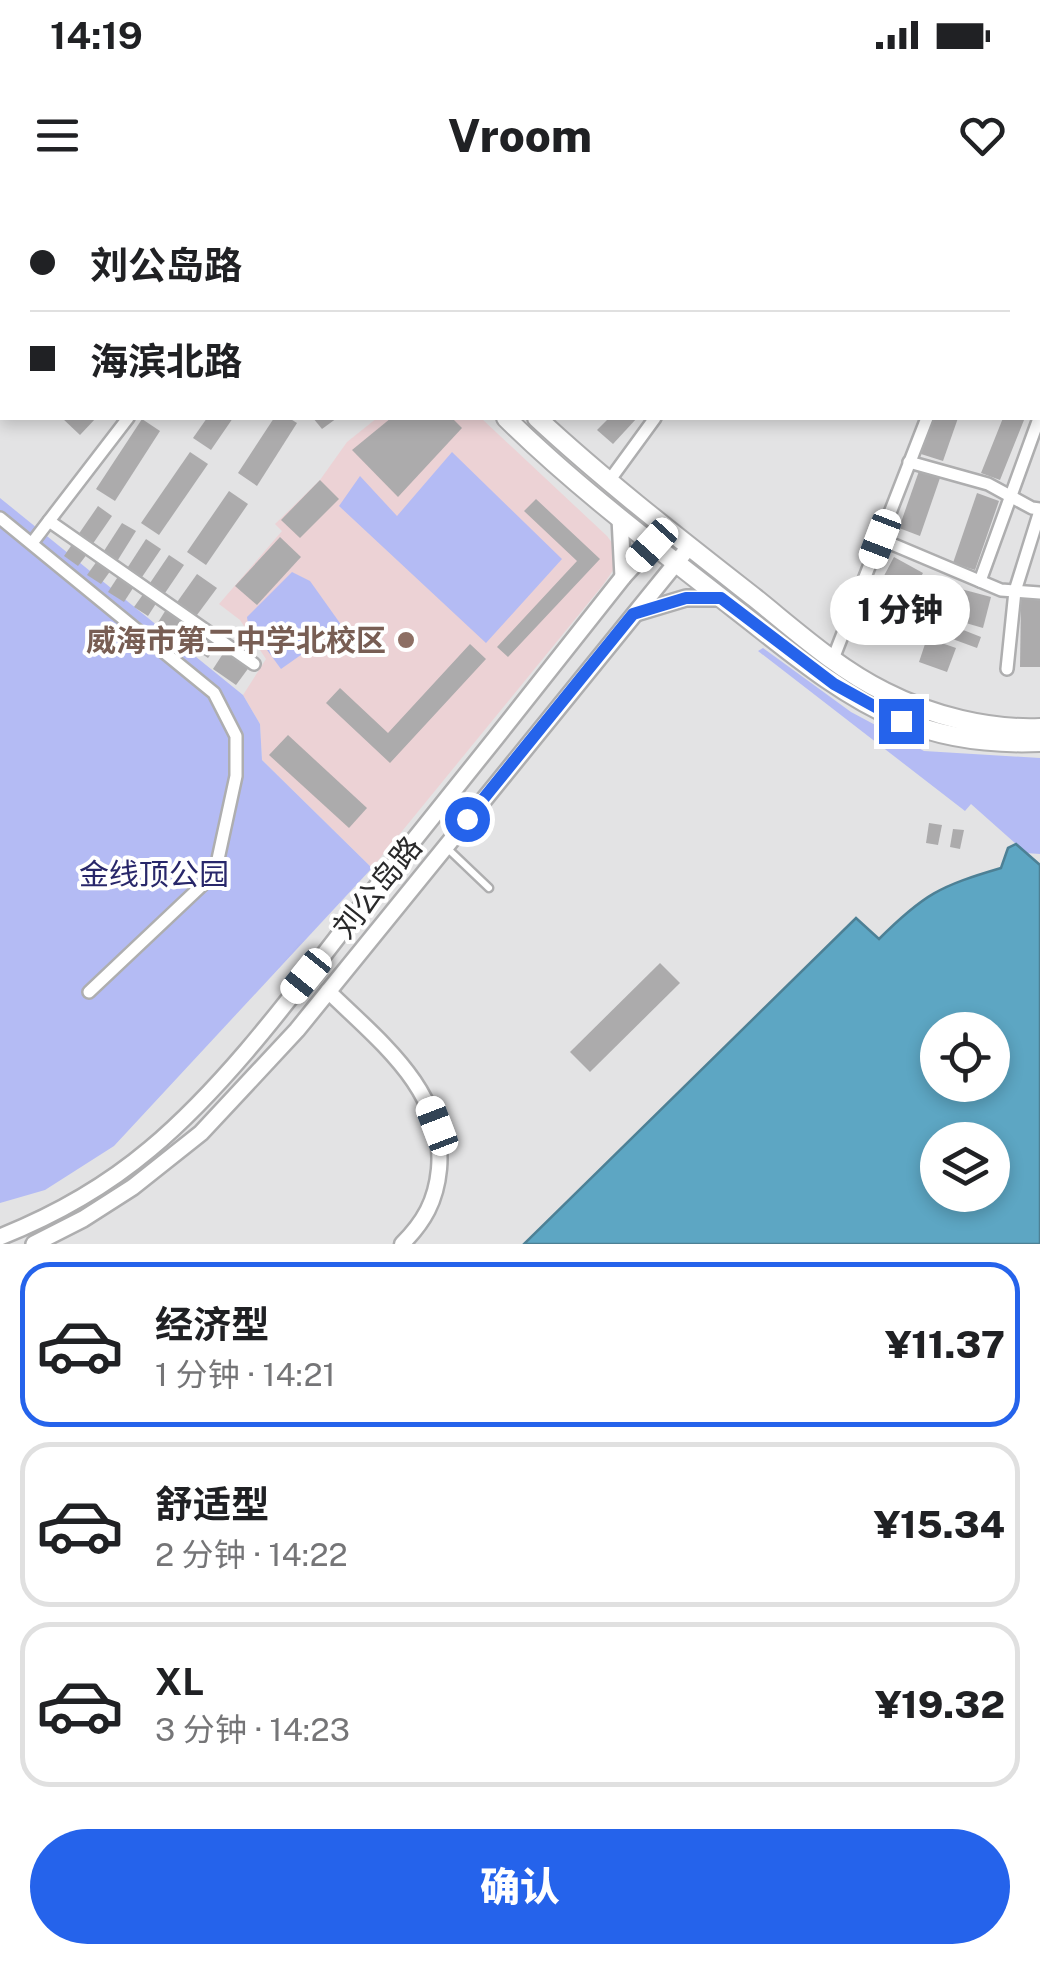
<!DOCTYPE html>
<html lang="zh">
<meta charset="utf-8">
<style>
body{margin:0;font-family:"Public Sans","Noto Sans SC",sans-serif;background:#f6f6f6;color:#202124;height:100vh;display:flex;flex-direction:column;font-size:38px;white-space:nowrap}
*{box-sizing:border-box;margin:0}
p{font-size:32px;color:#757577}
.icon{flex:none;width:55px;height:55px;fill:none;stroke:currentColor;stroke-width:2;stroke-linecap:round;stroke-linejoin:round}
.map{position:relative;height:1044px;overflow:hidden}
.sheet{display:flex;flex-direction:column;background:#fff;flex:1}
.sheet>*{flex:none}
.guide{position:absolute;left:0px;top:0px;width:1040px;height:220px;box-shadow:0 5px 15px #0003;display:grid;align-content:center;height:220px;padding:0 30px;background:#fff}
.controls{position:absolute;left:920px;top:812px;display:grid;gap:20px}
.controls a{display:grid;place-items:center;width:90px;height:90px;border-radius:50%;background:#fff;box-shadow:0 5px 15px #0003;font-size:50px}
.end{position:absolute;width:45px;height:45px;margin:-22px;border:12px solid #2563eb;background:#fff;box-shadow:0 0 0 5px #fff}
.from{border-radius:50%}
.bubble{position:absolute;height:70px;border-radius:35px;background:#fff;box-shadow:0 5px 15px #0003;font-size:32px;font-weight:800;line-height:70px;text-align:center}
.car{position:absolute;width:30px;height:60px;margin:-30px -15px;border-radius:12px;box-shadow:0 0 8px 2px #0007;background:linear-gradient(#fff 24%,#345 0 40%,#fff 0 76%,#345 0 86%,#fff 0)}
.guide b{display:flex;align-items:center;gap:35px;height:95px;font-size:38px}
.guide b+b{border-top:2px solid #e0e0e0}
.guide i{width:25px;height:25px;background:#202124}
ul{padding:18px 0 0;list-style:none}
li{display:flex;align-items:center;gap:30px;height:165px;margin:0 20px 15px;padding:0 10px;border:5px solid #e0e0e0;border-radius:30px}
li div{flex:1}
li b{display:block;font-size:38px}
li em{font-style:normal;font-weight:800}
li.on{border-color:#2563eb}
li>.icon{width:90px;height:90px;stroke-width:1.5}
.button{display:flex;gap:20px;margin-top:auto;padding:20px 30px}
.button a{flex:1;height:115px;border-radius:60px;background:#2563eb;color:#fff;font-size:40px;font-weight:800;line-height:115px;text-align:center}
.status{display:flex;justify-content:space-between;align-items:center;height:70px;padding:0 50px;background:#fff;direction:ltr}
.status svg{height:28px;fill:currentColor}
header{display:flex;justify-content:space-between;align-items:center;height:130px;padding:0 30px;background:#fff;font-size:45px;font-weight:800}
.map>svg:first-child{display:block}
.education{fill:#ecd2d5}
.green{fill:#b4bbf4}
.water{fill:#5da6c3;stroke:#4d8095;stroke-width:2.5;fill-rule:evenodd}
.building{fill:#acabac}
.lines{fill:none;stroke-linecap:round;stroke-linejoin:round}
.service-casing{stroke:#aeaeaf;stroke-width:11}
.minor-casing{stroke:#aeaeaf;stroke-width:16}
.tertiary-casing{stroke:#aeaeaf;stroke-width:19}
.secondary-casing{stroke:#aeaeaf;stroke-width:20}
.primary-casing{stroke:#aeaeaf;stroke-width:22}
.service{stroke:#fff;stroke-width:6}
.minor{stroke:#fff;stroke-width:11}
.tertiary{stroke:#fff;stroke-width:14}
.secondary{stroke:#fff;stroke-width:15}
.primary{stroke:#fff;stroke-width:18}
.route{stroke:#2563eb;stroke-width:12}
.education-dot{fill:#8d6e63;stroke:#fff;stroke-width:4}
.labels{text-anchor:middle;dominant-baseline:central;stroke-width:8;stroke-linejoin:round;paint-order:stroke}
.education-label{font-size:30px;font-weight:bold;fill:#785e54;stroke:#fff;text-anchor:end}
.park-label{font-size:30px;fill:#28276a;stroke:#fff}
.street-label{font-size:30px;fill:#29292a;stroke:#fff}
</style>
<div class="status"><b>14:19</b><svg viewBox="0 0 49 12"><path d="M0 12V9h3v3zM5 12V6h3v6zM10 12V3h3v9zM15 12V0h3v12zM26 1h20v11H26zM47 4h2v5h-2z"/></svg></div>
<header><svg class="icon" aria-label="menu" viewBox="0 0 24 24"><path d="M4 6h16M4 12h16M4 18h16"/></svg>Vroom<svg class="icon" aria-label="heart" viewBox="0 0 24 24"><path d="M12 20l-8-8c-3-5 5-10 8-4 3-6 11-1 8 4z"/></svg></header>
<div class="map">
<svg width="1040" height="1044" viewBox="0 0 1040 1044">
<rect width="100%" height="100%" fill="#e3e3e4"/>
<path class="education" d="M377,218H481L607,336L616,348L617,357L614,369L603,385L372,668L262,560L260,524L243,495L266,459L240,420L219,404L282,331L275,324L320,280L347,242Z"/>
<g class="green">
<path d="M452,252L562,359L486,443L339,306L360,276L397,316Z"/>
<path d="M0,298L243,495L260,524L262,560L372,668L114,946L45,990L0,1003Z"/>
<path d="M292,372L310,381L342,426L281,469L248,424L247,417Z"/>
<path d="M763,448L851,512L924,551L1040,558V654L1026,653L971,604L965,611L758,451Z"/>
</g>
<path class="water" d="M1016,644L1040,665V1044H524L856,718L879,739C924,694 940,686 1001,668L1008,648ZM938,830H992V885H938ZM938,940H992V995H938Z"/>
<g class="building">
<path d="M62,218H96L80,235Z"/>
<path d="M207,218H233L211,250L193,238Z"/>
<path d="M274,218H289L297,223L257,286L238,273Z"/>
<path d="M313,218H337L322,229Z"/>
<path d="M391,218H452L462,228L398,297L352,250Z"/>
<path d="M609,218H637L613,244L597,230Z"/>
<path d="M933,218H958L943,261L921,254Z"/>
<path d="M1003,218L1024,220L1000,280L981,273Z"/>
<path d="M142,219L160,231L115,301L96,289Z"/>
<path d="M190,252L208,264L159,335L141,323Z"/>
<path d="M919,271L940,278L920,336L899,328Z"/>
<path d="M320,280L339,299L300,338L281,320Z"/>
<path d="M229,291L248,304L206,365L187,352Z"/>
<path d="M977,293L999,301L975,370L953,363Z"/>
<path d="M536,299L600,359L508,457L497,447L577,361L524,311Z"/>
<path d="M98,306L112,316L92,345L78,335Z"/>
<path d="M122,323L136,331L116,363L102,354Z"/>
<path d="M280,337L301,357L257,405L235,386Z"/>
<path d="M146,339L161,349L140,380L126,370Z"/>
<path d="M73,343L88,353L78,366L64,356Z"/>
<path d="M169,355L184,365L163,396L148,386Z"/>
<path d="M894,357L923,373L906,403L878,387Z"/>
<path d="M97,361L111,370L101,384L87,375Z"/>
<path d="M197,374L217,388L194,419L175,405Z"/>
<path d="M119,375L135,385L124,402L108,392Z"/>
<path d="M961,389L991,397L983,428L952,419Z"/>
<path d="M144,393L157,402L148,416L134,407Z"/>
<path d="M1021,399H1040V467H1020Z"/>
<path d="M167,408L190,424L179,440L157,424Z"/>
<path d="M933,418L981,437L977,448L928,430Z"/>
<path d="M200,432L218,444L208,458L190,446Z"/>
<path d="M927,438L956,448L947,472L919,462Z"/>
<path d="M470,444L486,459L390,563L326,503L340,488L388,533Z"/>
<path d="M226,449L250,466L236,485L213,469Z"/>
<path d="M288,535L367,608L349,628L269,555Z"/>
<path d="M929,623L942,625L938,645L926,643Z"/>
<path d="M953,629L964,630L960,649L950,647Z"/>
<path d="M660,763L680,783L590,872L570,852Z"/>
</g>
<g class="lines">
<g class="service-casing">
<path id="service" d="M446,647L489,688"/>
</g>
<g class="minor-casing">
<g id="minor">
<path d="M709,0L710,2"/>
<path d="M48,2L50,0"/>
<path d="M725,2L728,0"/>
<path d="M0,57L2,55"/>
<path d="M1038,202L1040,203"/>
<path d="M909,262L988,284L1032,308L1040,309"/>
<path d="M609,281L655,218"/>
<path d="M0,318L214,493L236,536V576L215,673L89,792"/>
<path d="M49,321L254,464"/>
<path d="M880,339L1001,390L1040,393"/>
<path d="M32,343L128,218"/>
<path d="M980,381L1038,221"/>
<path d="M833,459L927,218"/>
<path d="M1007,469L1015,391L1040,311"/>
</g>
</g>
<g class="tertiary-casing">
<path id="tertiary" d="M328,791C379,841 446,891 439,969C436,1001 424,1022 402,1044"/>
</g>
<g class="secondary-casing">
<g id="secondary">
<path d="M620,318L623,377"/>
<path d="M636,413L686,398H721"/>
<path d="M0,1037C53,1016 106,986 150,949C237,876 311,769 382,680C463,579 543,479 623,377L667,329"/>
<path d="M34,1044L83,1019L133,987L201,933L297,830L689,347"/>
</g>
</g>
<g class="primary-casing">
<g id="primary">
<path d="M319,0L321,2"/>
<path d="M348,0L350,2"/>
<path d="M506,218C576,287 656,347 734,408C786,448 837,493 898,519C942,538 993,544 1040,542"/>
<path d="M537,218C606,282 681,340 755,398C796,431 838,469 885,492C932,516 988,530 1040,528"/>
</g>
</g>
<use href="#service" class="service"/>
<use href="#minor" class="minor"/>
<use href="#tertiary" class="tertiary"/>
<use href="#secondary" class="secondary"/>
<use href="#primary" class="primary"/>
</g>
<g class="lines">
<path class="route" d="M467,619L633,414L686,398H721L834,484L901,521"/>
</g>
<circle class="education-dot" cx="406" cy="440" r="10"/>
<g class="labels">
<g class="education-label">
<text x="386" y="440">威海市第二中学北校区</text>
</g>
<g class="park-label">
<text x="154" y="674">金线顶公园</text>
</g>
<g class="street-label">
<text transform="translate(377 687) rotate(-51)">刘公岛路</text>
</g>
</g>
</svg>
<div class="controls">
<a><svg class="icon" aria-label="locate" viewBox="0 0 24 24"><circle cx="12" cy="12" r="6"/><path d="M12 2v4M12 18v4M2 12h4M18 12h4"/></svg></a>
<a><svg class="icon" aria-label="layers" viewBox="0 0 24 24"><path d="M12 4l9 5-9 5-9-5zM3 14l9 5 9-5"/></svg></a>
</div>
<i class="end from" style="left:467px;top:619px"></i>
<i class="end" style="left:901px;top:521px"></i>
<div class="bubble" style="left:830px;top:375px;width:140px">1 分钟</div>
<i class="car" style="left:880px;top:339px;rotate:201deg"></i>
<i class="car" style="left:652px;top:345px;rotate:222deg"></i>
<i class="car" style="left:306px;top:776px;rotate:219deg"></i>
<i class="car" style="left:437px;top:926px;rotate:339deg"></i>
<div class="guide">
<b><i class="from"></i>刘公岛路</b>
<b><i></i>海滨北路</b>
</div>
</div>
<section class="sheet">
<ul>
<li class="on"><svg class="icon" aria-label="car" viewBox="0 0 24 24"><path d="M5 17H2v-5l4-1 3-4h7l3 4 3 1v5h-3M9 17h6M6 11h13"/><circle cx="7" cy="17" r="2"/><circle cx="17" cy="17" r="2"/></svg><div><b>经济型</b><p>1 分钟 · 14:21</p></div><em>¥11.37</em></li>
<li><svg class="icon" aria-label="car" viewBox="0 0 24 24"><path d="M5 17H2v-5l4-1 3-4h7l3 4 3 1v5h-3M9 17h6M6 11h13"/><circle cx="7" cy="17" r="2"/><circle cx="17" cy="17" r="2"/></svg><div><b>舒适型</b><p>2 分钟 · 14:22</p></div><em>¥15.34</em></li>
<li><svg class="icon" aria-label="car" viewBox="0 0 24 24"><path d="M5 17H2v-5l4-1 3-4h7l3 4 3 1v5h-3M9 17h6M6 11h13"/><circle cx="7" cy="17" r="2"/><circle cx="17" cy="17" r="2"/></svg><div><b>XL</b><p>3 分钟 · 14:23</p></div><em>¥19.32</em></li>
</ul>
<div class="button"><a>确认</a></div>
</section>
